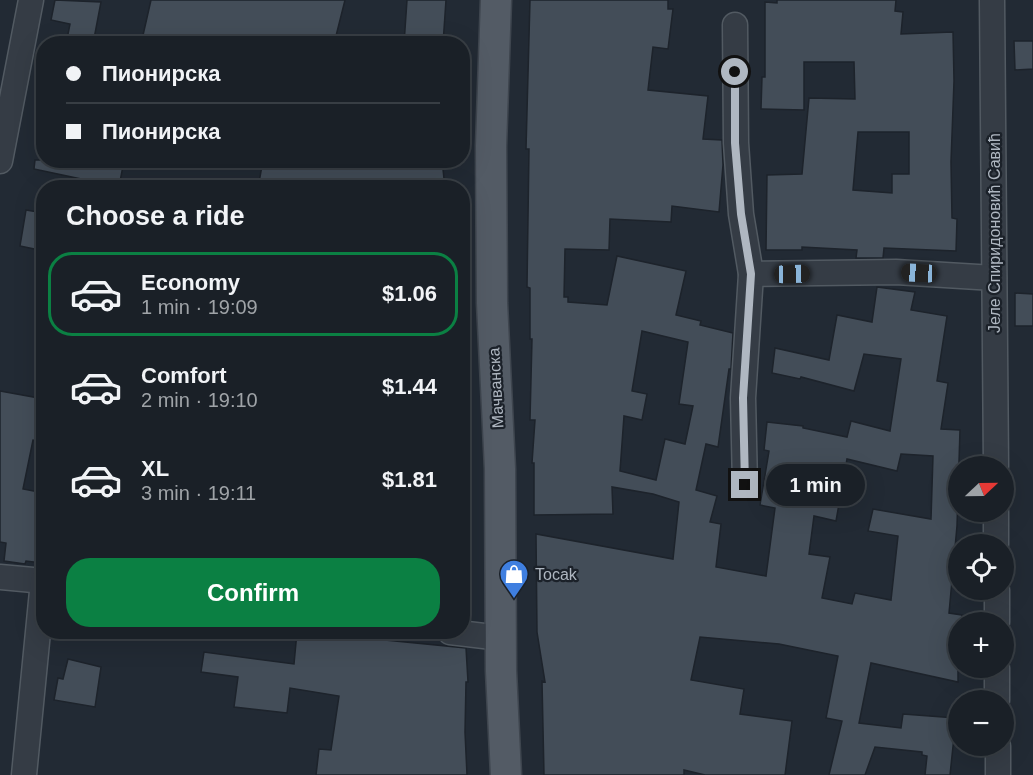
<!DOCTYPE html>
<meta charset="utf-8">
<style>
body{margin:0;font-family:Arial,sans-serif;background:#272d33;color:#f1f3f6;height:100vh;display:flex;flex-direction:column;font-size:22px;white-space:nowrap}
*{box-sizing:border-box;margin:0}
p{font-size:20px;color:#9fa3a7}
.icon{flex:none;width:33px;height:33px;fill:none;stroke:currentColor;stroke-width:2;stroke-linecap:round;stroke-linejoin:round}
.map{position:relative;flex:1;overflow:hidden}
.details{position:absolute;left:36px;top:180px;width:434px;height:459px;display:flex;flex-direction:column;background:#1a2027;border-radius:24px;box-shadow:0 6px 24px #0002,0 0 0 2px #383e44}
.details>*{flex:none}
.top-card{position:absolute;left:36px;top:36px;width:434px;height:132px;border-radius:24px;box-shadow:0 6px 24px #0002,0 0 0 2px #383e44;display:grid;align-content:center;height:132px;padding:0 30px;background:#1a2027}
.needle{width:39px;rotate:68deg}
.controls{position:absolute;left:948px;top:456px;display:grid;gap:12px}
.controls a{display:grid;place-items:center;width:66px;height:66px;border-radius:50%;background:#1a2027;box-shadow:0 6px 24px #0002,0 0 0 2px #383e44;font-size:30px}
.end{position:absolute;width:27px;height:27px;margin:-14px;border:8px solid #afb7c1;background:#111;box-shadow:0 0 0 3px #111}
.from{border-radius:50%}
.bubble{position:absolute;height:42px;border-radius:21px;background:#1a2027;box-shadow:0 6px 24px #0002,0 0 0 2px #383e44;font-size:20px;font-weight:700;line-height:42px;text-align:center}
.car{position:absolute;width:18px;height:36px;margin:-18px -9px;border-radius:8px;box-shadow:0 0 4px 2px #0007;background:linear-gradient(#222 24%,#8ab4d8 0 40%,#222 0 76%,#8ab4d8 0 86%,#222 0)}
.top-card b{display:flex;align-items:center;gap:21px;height:57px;font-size:22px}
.top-card b+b{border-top:2px solid #383e44}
.top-card i{width:15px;height:15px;background:#f1f3f6}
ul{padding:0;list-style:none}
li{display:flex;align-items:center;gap:18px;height:84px;margin:0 12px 9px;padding:0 18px;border:3px solid transparent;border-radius:24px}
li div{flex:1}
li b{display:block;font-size:22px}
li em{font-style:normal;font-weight:700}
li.selected{border-color:#0b8043}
li>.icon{width:54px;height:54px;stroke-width:1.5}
h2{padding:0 30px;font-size:27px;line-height:72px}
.button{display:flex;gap:12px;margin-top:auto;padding:12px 30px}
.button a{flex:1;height:69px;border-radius:24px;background:#0b8043;color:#fff;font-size:24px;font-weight:700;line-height:69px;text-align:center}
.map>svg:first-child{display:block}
.building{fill:#434d58;stroke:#1d232b;stroke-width:1.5;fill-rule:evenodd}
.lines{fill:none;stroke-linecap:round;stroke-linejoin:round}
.minor-casing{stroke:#525a62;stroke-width:27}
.major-casing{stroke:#3e454e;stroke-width:33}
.minor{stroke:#353c45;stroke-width:24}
.major{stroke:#535b65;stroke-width:30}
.route{stroke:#afb7c1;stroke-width:8}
.labels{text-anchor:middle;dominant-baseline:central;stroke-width:4.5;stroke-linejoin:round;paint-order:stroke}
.street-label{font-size:16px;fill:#afb7c1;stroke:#1b2129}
.poi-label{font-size:16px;fill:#afb7c1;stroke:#1b2129;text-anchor:start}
</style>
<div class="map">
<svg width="1033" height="775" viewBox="0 0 1033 775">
<rect width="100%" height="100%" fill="#222a34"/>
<g class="building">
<path d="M55,0L101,2L93,44H66L70,24L51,20Z"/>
<path d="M151,0H345L334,44H211L173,35L172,38H169L168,44H141Z"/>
<path d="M407,0H446L443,44H404Z"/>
<path d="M530,0H668V9H673L668,49L653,47L648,90L708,96L703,139L722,140L723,165L719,212L672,206L671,222L610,219L609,250L565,249L564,297H568V302L607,305L617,256L686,271L676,315L701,321L700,325L733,333L731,369H729L718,447L706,444L696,490L717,496L710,522L721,524L716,567L766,576L775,508L760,505L769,451L764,450L767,422L803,426V428L847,437L851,421L890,431L901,359L864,354L854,391L801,377L800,379L772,373L775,348L829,360L837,315L872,322L877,287L915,292L911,310L947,316L937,381L948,383L941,429L960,430L957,526L949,613L962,615L961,622H958L955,661L958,662V682L871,663L859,723L901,728L903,714L956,718L950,775H925L927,756L922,755V752L875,747L865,775H829L842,721L826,718L838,656L779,644L700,637L691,680L744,689L740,714L792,721L785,775H705L684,770V775H544L542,681L545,682L537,632L536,534L673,559L679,502L653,494L612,487L613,514L534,515V463H532L535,420H530L532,339H530V288L527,287L529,149H526ZM642,331L688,342L679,404L693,406L685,444L665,439L656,480L620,471L624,416L642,420L647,394L632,391ZM901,454L933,456L931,519L873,509L868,531L898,536L891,600L855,593L852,604L822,598L830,557L809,554L814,516L836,521L847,459L897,471Z"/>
<path d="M777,0H896L895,11L903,12L901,34L953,32L954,81L951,162L952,218L957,219L956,251L884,248L883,258H856L857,250L802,247V250H766L767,175L802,174L809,98L855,99L854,62H804V110L761,109L762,77H765V2L777,3ZM858,132H909V174H892V193L853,190Z"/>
<path d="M1014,41H1033V69L1015,70Z"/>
<path d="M35,160H97L123,166L119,187L34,169Z"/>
<path d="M263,160H384L406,164L407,160H442L445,188H258Z"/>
<path d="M26,210L44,213V251L20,246Z"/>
<path d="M1015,293L1033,294V326H1015Z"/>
<path d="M0,391L44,399V442L33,440L23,489L44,493L42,563L26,561L25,564L4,561L6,543L0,542Z"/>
<path d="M297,632H341L365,634V638L466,648L468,682H466L465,732L467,775H316L319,749L331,750L339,696L290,688L287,713L234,707L238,677L201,672L204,652L294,664Z"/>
<path d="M68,659L101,667L95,707L54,700L58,678L63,679Z"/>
</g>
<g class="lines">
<g class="minor-casing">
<g id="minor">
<path d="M992,0L996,466"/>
<path d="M735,25L736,143L741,214L751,274L743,398L745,485"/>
<path d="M0,161L31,0"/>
<path d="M751,274L896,272L994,278"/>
<path d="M996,512V544"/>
<path d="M0,577L44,581"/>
<path d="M997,590V622"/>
<path d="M450,632L501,638"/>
<path d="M997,668V700"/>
<path d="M998,746V775"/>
<path d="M24,775L43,581"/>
</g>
</g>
<g class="major-casing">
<path id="major" d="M496,0L491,146L492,303L500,469L501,671L506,775"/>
</g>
<use href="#minor" class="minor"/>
<use href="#major" class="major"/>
</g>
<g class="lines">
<path class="route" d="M735,72V143L741,214L751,274L743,398L745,485"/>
</g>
<defs>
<g id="shop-pin" transform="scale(1.5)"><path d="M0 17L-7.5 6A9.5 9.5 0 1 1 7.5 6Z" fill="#3f7fe0" stroke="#1b2129"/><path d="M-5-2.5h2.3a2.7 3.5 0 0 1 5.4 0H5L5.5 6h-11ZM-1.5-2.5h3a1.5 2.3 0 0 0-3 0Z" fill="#fff"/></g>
</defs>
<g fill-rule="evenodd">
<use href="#shop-pin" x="514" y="574"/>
</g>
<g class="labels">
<g class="street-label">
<text transform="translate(994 233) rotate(-90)">Јеле Спиридоновић Савић</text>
<text transform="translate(496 388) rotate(-93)">Мачванска</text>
</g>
<g class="poi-label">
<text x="535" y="574">Tocak</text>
</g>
</g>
</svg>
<div class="controls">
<a><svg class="needle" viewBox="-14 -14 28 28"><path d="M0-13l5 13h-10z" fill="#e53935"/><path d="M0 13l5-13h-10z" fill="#9fa3a7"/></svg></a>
<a><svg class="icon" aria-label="locate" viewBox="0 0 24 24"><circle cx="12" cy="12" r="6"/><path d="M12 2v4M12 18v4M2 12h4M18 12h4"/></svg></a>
<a>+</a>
<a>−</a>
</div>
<i class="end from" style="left:735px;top:72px"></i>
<i class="end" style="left:745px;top:485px"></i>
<div class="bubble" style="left:766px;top:464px;width:99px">1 min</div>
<i class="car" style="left:919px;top:273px;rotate:273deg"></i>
<i class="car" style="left:792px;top:274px;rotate:89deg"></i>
<div class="top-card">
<b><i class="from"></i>Пионирска</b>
<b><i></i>Пионирска</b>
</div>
<section class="details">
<h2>Choose a ride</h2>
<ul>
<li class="selected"><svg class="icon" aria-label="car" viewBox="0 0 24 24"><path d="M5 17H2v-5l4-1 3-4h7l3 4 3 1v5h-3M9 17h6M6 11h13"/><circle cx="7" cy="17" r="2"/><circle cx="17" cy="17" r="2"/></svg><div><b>Economy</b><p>1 min · 19:09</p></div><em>$1.06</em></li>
<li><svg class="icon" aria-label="car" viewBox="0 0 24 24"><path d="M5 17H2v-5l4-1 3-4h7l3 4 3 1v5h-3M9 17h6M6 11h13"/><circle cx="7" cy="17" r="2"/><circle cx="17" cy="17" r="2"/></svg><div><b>Comfort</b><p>2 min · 19:10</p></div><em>$1.44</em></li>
<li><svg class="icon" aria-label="car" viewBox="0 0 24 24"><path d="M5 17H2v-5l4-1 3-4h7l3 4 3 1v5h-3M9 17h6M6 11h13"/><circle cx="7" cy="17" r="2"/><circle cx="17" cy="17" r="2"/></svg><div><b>XL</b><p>3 min · 19:11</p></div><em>$1.81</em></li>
</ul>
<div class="button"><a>Confirm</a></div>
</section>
</div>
